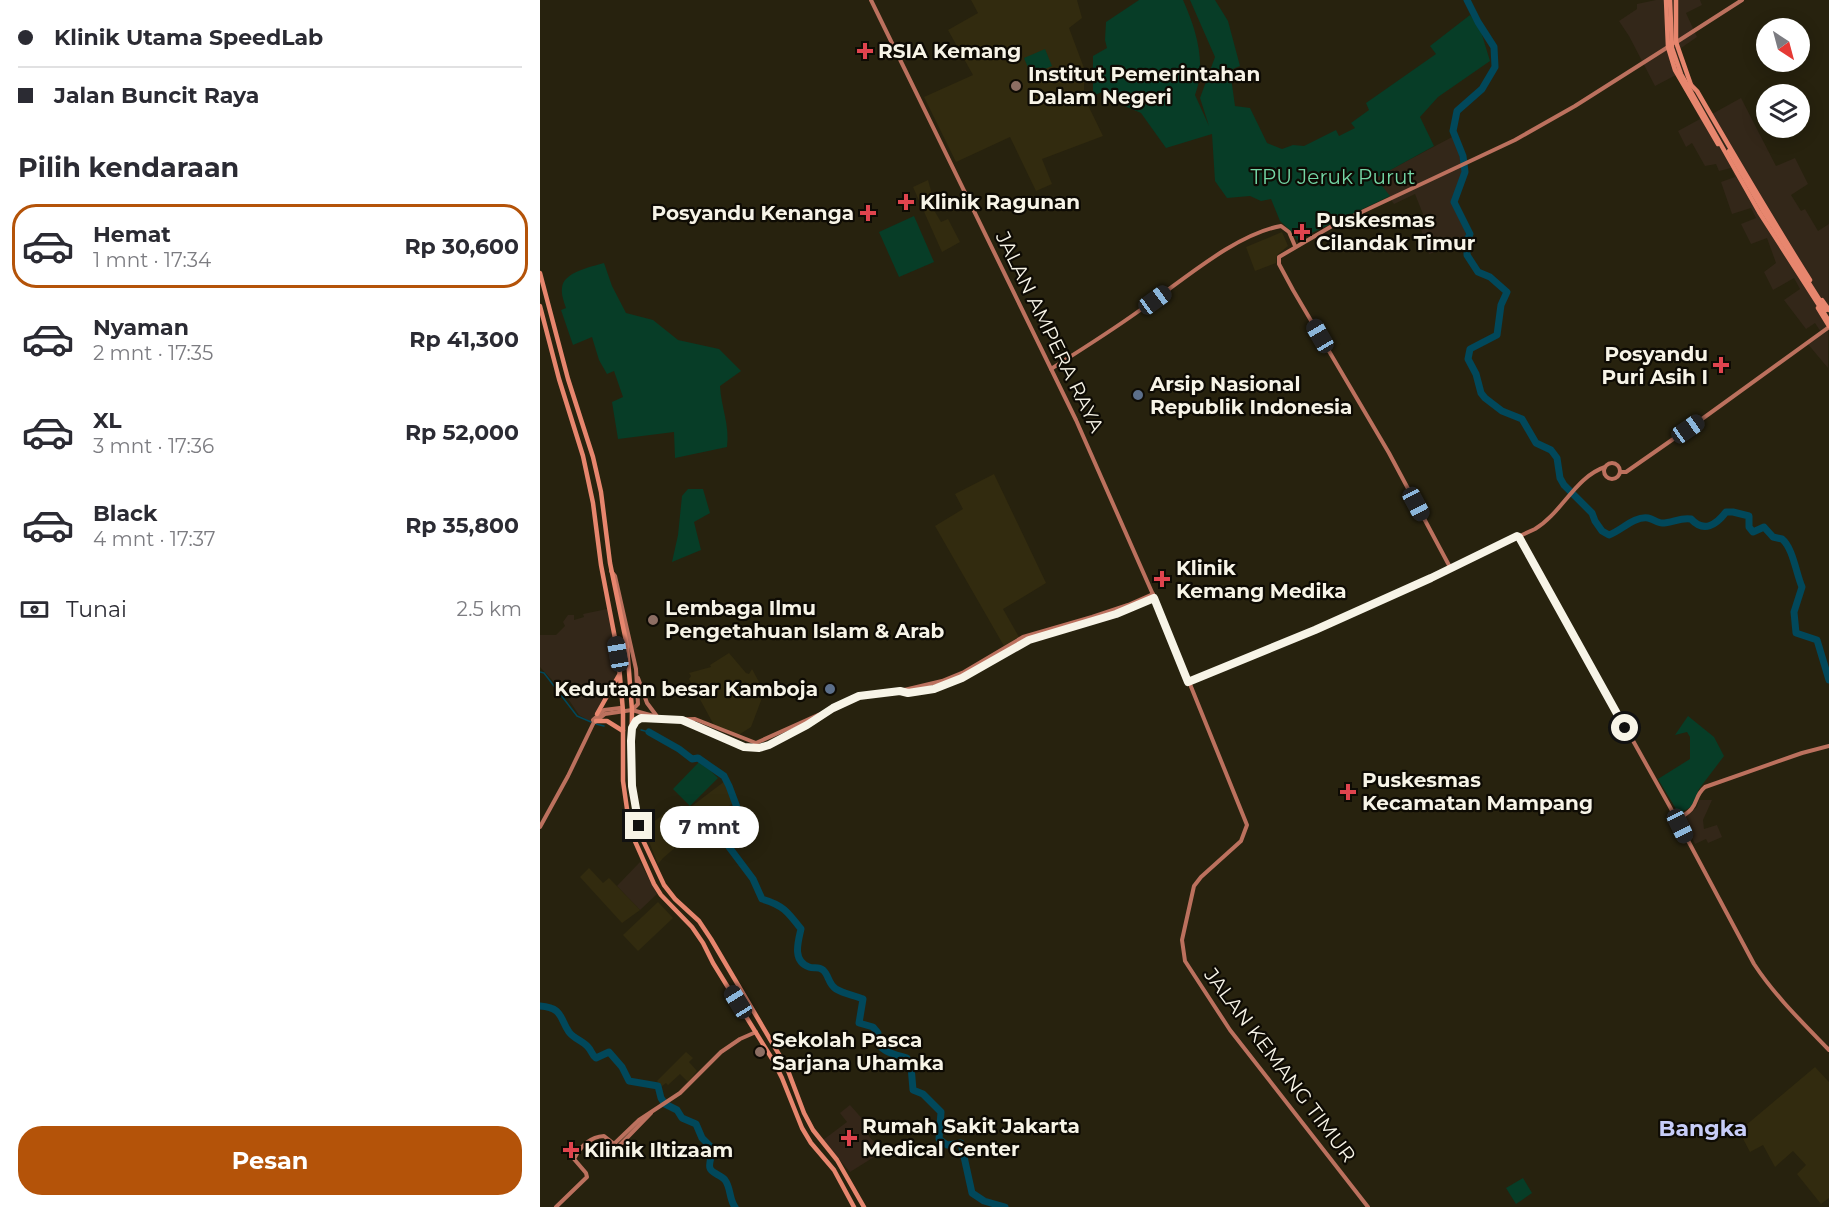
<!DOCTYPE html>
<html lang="id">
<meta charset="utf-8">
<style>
body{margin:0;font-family:Montserrat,sans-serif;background:#f2f2f3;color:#2b2b33;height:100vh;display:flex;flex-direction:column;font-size:22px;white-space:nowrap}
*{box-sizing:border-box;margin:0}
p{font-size:20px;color:#7c7c81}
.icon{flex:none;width:33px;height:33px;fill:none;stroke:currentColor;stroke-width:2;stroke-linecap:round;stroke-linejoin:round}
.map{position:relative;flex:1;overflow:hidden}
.details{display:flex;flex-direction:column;background:#fff;width:540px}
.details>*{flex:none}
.hud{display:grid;align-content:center;height:132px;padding:0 18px;background:#fff}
.needle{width:39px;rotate:144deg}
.tools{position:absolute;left:1216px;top:18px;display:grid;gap:12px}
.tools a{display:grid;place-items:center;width:54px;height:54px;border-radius:50%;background:#fff;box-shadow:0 3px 15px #0003;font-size:30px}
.end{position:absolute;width:27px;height:27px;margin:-14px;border:8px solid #f7f4e7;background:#111;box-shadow:0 0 0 3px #111}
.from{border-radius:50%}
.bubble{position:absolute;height:42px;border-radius:21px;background:#fff;box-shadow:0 3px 15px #0003;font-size:20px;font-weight:700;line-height:42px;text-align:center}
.car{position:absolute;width:18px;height:36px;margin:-18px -9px;border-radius:8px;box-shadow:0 0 4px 2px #0007;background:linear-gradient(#222 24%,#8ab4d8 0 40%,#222 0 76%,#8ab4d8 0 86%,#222 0)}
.hud b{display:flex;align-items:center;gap:21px;height:57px;font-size:22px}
.hud b+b{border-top:2px solid #e1e1e2}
.hud i{width:15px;height:15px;background:#2b2b33}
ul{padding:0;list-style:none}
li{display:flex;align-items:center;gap:18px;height:84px;margin:0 12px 9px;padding:0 6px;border:3px solid transparent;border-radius:24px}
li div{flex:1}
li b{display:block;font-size:22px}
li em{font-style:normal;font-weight:700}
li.on{border-color:#b45309}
li>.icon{width:54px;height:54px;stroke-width:1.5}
h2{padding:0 18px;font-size:27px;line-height:72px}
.pay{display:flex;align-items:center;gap:15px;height:66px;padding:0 18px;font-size:22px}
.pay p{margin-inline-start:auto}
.primary-button{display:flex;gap:12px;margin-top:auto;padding:12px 18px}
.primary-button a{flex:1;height:69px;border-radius:24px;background:#b45309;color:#fff;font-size:24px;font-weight:700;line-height:69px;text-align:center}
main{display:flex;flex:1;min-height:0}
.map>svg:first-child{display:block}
.commercial{fill:#332719}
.built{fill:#322b0f}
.medical{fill:#342619}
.green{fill:#073d27}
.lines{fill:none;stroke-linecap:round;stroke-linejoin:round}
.stream{stroke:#01485b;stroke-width:1.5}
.river{stroke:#01485b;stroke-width:7}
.secondary{stroke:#bc715e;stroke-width:4}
.primary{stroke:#e7866e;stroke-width:4.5}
.primary-bridge{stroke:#e7866e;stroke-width:4.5}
.route{stroke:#f7f4e7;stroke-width:8}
.health-dot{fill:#e0444e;stroke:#0e0b04;stroke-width:2}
.education-dot{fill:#8d6e63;stroke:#0e0b04;stroke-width:2}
.service-dot{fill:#5c6f8a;stroke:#0e0b04;stroke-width:2}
.labels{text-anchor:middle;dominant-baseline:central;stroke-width:4.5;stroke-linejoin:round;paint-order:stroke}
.poi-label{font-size:20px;font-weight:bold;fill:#f7f4e7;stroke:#0e0b04;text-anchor:start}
.park-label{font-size:20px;fill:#74d6a5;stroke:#0e0b04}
.street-label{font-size:20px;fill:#f7f4e7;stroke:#0e0b04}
.quarter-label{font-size:22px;font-weight:bold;fill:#c7cdf8;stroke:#0e0b04}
</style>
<main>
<section class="details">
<div class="hud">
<b><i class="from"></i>Klinik Utama SpeedLab</b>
<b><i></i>Jalan Buncit Raya</b>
</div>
<h2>Pilih kendaraan</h2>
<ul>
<li class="on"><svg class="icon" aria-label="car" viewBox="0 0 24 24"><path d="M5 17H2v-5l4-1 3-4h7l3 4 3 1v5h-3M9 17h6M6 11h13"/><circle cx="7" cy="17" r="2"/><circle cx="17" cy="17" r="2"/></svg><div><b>Hemat</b><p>1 mnt · 17:34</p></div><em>Rp 30,600</em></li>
<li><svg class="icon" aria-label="car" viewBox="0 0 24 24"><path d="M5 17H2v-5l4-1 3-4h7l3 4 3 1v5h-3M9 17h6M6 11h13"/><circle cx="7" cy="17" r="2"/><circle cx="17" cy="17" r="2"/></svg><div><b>Nyaman</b><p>2 mnt · 17:35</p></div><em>Rp 41,300</em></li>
<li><svg class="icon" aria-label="car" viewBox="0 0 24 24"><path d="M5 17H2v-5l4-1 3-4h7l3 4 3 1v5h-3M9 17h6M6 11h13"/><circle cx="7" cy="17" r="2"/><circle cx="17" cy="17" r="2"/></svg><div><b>XL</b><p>3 mnt · 17:36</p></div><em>Rp 52,000</em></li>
<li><svg class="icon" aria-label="car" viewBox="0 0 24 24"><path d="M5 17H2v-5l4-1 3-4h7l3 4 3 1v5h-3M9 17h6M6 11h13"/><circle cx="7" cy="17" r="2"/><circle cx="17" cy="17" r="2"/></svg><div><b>Black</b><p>4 mnt · 17:37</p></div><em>Rp 35,800</em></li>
</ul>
<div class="pay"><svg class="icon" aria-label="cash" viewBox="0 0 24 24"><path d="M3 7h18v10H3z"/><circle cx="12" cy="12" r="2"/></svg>Tunai<p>2.5 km</p></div>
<div class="primary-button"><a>Pesan</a></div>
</section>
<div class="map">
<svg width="1289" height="1207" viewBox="0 0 1289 1207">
<rect width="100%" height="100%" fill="#27220e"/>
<g class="commercial">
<path d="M1116,0H1160L1162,5L1146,13L1157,37L1141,48L1143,64L1172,114L1201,98L1236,166L1255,158L1268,184L1251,195L1261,211L1265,209L1278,231L1289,224L1288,368L1267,343L1281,332L1275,323L1266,329L1244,300L1260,289L1254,278L1233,290L1224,272L1236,263L1227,238L1211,244L1201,224L1216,218L1211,208L1192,214L1181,182L1195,177L1191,168L1179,171L1176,164L1165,166L1152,143L1146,147L1138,131L1160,119L1136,75L1115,86L1089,36L1079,21L1097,9V4Z"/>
<path d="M914,136L926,179L916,200L928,241L889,254L879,223L885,219L875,194L854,204L835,178Z"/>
<path d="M67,609L77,652V672L74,683L51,722L39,715L25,694L0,667V623V635H16L25,626L23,622L28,615H34V620L44,617L43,614Z"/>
<path d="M1159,800H1172L1163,820L1164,829L1177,825L1182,837L1168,843L1166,839L1155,844L1143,819L1157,807Z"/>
<path d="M100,862L117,894L100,910L77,886Z"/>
</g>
<g class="built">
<path d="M431,0H537L542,18L529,28L544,68V97L563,136L502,159L512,184L496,191L470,137L416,162L384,97L433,75L408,30L438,13Z"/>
<path d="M388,180L392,194L387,197L392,207L401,222L408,219L420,242L402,252L373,187Z"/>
<path d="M742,232L748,246L737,255L736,263L715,271L706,247Z"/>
<path d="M454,474L506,583L463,609L479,637L464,646L395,526L423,509L415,494Z"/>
<path d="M189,653L206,673L209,674L212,669L226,695L222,698L211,727L197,736L175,727L149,679L151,676L149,673L171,667L170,665Z"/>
<path d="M185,781L193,803L164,823L123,858L118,864L104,829L129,810L144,812Z"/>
<path d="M49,868L63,883L69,878L100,910L82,923L40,877Z"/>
<path d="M118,902L133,918L98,951L83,935Z"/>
<path d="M146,1052L153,1058L149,1062L157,1071L148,1082L140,1074L128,1085L126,1083L122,1086L117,1081Z"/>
<path d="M1275,1067L1289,1082V1198L1281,1204L1257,1174L1266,1165L1253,1151L1235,1167L1223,1145L1210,1152L1199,1131Z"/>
</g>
<path class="medical" d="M310,1105L325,1122L322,1125L324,1130L342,1152L310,1172L283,1140L307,1122L300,1113Z"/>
<g class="green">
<path d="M599,0H643C656,29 667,64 655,95L669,126L660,98L675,57L650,0H675L688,21L700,66L690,70L695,106L710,108L727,143L742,149L753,145L764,146L796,130L799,136L815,128L811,123L829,110L826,103L896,54L890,46L930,15L939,25L950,61L898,97L880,117L894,146L836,178L850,196L757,240L751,231L740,221L731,199L721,201L710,196L687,198L675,181L672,134L626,148L601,113L573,101L564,91L553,96V56L567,48L565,40L566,22Z"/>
<path d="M505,49L512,66L491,75L484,58Z"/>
<path d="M374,216L394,262L359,277L339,232Z"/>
<path d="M64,263L72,286L86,313L113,320L138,340L179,349L201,371L180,386C181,407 190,425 187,447L135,458L134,432L78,439L72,402L83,397L74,371L67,374L59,360L52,337L33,345L21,310L26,308C24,302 21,294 22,288C23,272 51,267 64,263Z"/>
<path d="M148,489H163L170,513L154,522L161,550L132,562L138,535L142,496Z"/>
<path d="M1148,716L1174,737L1184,756L1159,789L1152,806L1139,814L1118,779L1150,759V737L1147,732L1135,735Z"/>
<path d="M160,761L178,778L150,806L133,789Z"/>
<path d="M983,1178L992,1193L976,1204L966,1188Z"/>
</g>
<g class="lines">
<g class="stream">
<path d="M0,672L4,673L37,716L51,722"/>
<path d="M56,724L64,726"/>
<path d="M101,730L109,732"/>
</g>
<g class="river">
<path d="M927,0L938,22L954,47L955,67L942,89L917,111L913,131L923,156L925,172L914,202L930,234L927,240V255L938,272L950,277L967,292L961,305L957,335L930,349L928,359L936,374L941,393L945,398L962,411L982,419L996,443L1011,450L1017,458L1020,478L1024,485L1052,513L1055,521L1062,531L1069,535C1082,530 1094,516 1108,518C1113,519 1118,523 1122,523C1132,523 1141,517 1151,519C1164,533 1176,525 1186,512H1193L1209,516V527L1213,532L1224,527L1233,537L1242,539C1253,548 1256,573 1262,587L1254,612L1256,633L1277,640L1289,680"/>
<path d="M109,732L139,749L152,759L158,758L184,776L189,786L198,810L189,839V847L213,879L222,899C243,905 248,912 261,929C258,942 252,961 269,967C274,969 278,966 283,970C289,975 288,984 296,989C304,994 314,995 323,999L319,1023L333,1027L338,1033L336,1039C340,1052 354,1054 367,1058L371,1066L373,1090L383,1094L401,1112L399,1139L407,1145L421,1143L432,1193L444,1201L465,1207"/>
<path d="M0,1006C23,1008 19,1017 29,1032C34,1039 43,1041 48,1047C52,1051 51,1054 56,1058L69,1052L82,1067L89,1081L118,1086L121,1098L125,1104L137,1110L142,1118L156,1124L162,1138L173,1149C173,1154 168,1163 170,1168C171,1173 181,1175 185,1180C191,1188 189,1199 195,1207"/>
</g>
<g class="secondary">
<path d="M331,0L536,420L622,615L707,825L701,841L661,877L654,886L642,940L645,961L690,1030L828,1207"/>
<path d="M1135,43L1202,0"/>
<path d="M511,369C542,349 573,330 603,308C641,282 695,234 741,226L749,232L755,246"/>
<circle cx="1072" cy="471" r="8"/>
<path d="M1080,472H1086L1162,419L1289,327"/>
<path d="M979,537L1129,805L1214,964C1235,996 1263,1023 1289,1050"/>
<path d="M911,569L849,453L753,290L739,264V257L792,226L975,140L1035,106L1128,47"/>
<path d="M71,571L75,576L96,669L98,704L93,709"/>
<path d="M98,678L107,703L119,719"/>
<path d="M648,683L775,630L995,529C1022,513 1035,477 1065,467"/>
<path d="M361,691C399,701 447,661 479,644C500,633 526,629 549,622C572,616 593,607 614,598"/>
<path d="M142,720L205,747L215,749L223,747L267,725L313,698L327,694L360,691L402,681L424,672L483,637L552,617L588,605L613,594"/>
<path d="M55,722L65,714L92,710L128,720L155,719L216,743L278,715L282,714"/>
<path d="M1137,819C1162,807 1151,799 1165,787L1262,753L1289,746"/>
<path d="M0,827L28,776L54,722L53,720L64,710L80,708L82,710"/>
<path d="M75,1143L99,1120L140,1093L181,1052L200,1039L216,1032"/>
<path d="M16,1207L47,1177L46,1173L34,1159C40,1147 50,1137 64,1136L78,1147L111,1113"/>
</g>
<g class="primary">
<path d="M1126,0L1128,47L1135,70L1178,144"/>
<path d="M1136,0V42L1151,85"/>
<path d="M1150,84L1157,91C1194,155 1231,218 1270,280"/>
<path d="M0,273L28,379L53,457L61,492L70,563L87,646L92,710L91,774L95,810L101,836L124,885L135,899L159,921L171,939L247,1068L264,1113L273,1130L297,1160L324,1207"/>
<path d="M1282,300L1289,310"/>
<path d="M0,306L19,379L43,456L53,503L61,565L78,654L83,711V781L90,830L114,884L121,895L152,927L163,943L173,963L234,1062L242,1078L262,1128L271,1143L294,1170L314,1207"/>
<path d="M1278,308L1289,326"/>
<path d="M57,714L79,675"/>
<path d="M56,721H67L83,731"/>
<path d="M93,725L99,719L114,718"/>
</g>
<g class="primary-bridge">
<path d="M1130,0L1132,48L1141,74L1219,212L1289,321"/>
<path d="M1189,151L1222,209L1286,310"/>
</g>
</g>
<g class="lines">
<path class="route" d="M99,826L92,786L91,741L92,728L96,721L101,718L142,720L204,747L219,748L229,745L267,725L293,708L319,696L360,691L368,693L394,689L422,678L489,640L576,614L614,598L648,682L775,630L891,578L977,536L979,537L1085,728"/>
</g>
<g class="health-dot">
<path d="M322 42h6v6h6v6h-6v6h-6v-6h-6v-6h6z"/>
<path d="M363 193h6v6h6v6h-6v6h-6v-6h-6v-6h6z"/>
<path d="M325 204h6v6h6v6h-6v6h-6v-6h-6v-6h6z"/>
<path d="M759 223h6v6h6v6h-6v6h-6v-6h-6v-6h6z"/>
<path d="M1178 356h6v6h6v6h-6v6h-6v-6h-6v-6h6z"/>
<path d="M619 570h6v6h6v6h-6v6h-6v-6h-6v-6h6z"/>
<path d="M805 783h6v6h6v6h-6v6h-6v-6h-6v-6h6z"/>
<path d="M306 1129h6v6h6v6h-6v6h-6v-6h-6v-6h6z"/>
<path d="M28 1141h6v6h6v6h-6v6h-6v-6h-6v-6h6z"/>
</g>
<g class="education-dot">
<circle cx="476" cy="86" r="6"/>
<circle cx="113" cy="620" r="6"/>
<circle cx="220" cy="1052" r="6"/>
</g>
<g class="service-dot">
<circle cx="598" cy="395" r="6"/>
<circle cx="290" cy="689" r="6"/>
</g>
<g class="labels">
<g class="poi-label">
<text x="338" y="51">RSIA Kemang</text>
<text x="488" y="74">Institut Pemerintahan<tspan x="488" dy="23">Dalam Negeri</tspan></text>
<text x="380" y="202">Klinik Ragunan</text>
<text x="314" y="213" text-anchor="end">Posyandu Kenanga</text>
<text x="776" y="220">Puskesmas<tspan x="776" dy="23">Cilandak Timur</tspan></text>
<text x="1168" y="354" text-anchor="end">Posyandu<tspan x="1168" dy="23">Puri Asih I</tspan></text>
<text x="610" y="384">Arsip Nasional<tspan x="610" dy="23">Republik Indonesia</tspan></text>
<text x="636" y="568">Klinik<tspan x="636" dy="23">Kemang Medika</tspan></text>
<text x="125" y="608">Lembaga Ilmu<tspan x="125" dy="23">Pengetahuan Islam &amp; Arab</tspan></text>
<text x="278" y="689" text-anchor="end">Kedutaan besar Kamboja</text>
<text x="822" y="780">Puskesmas<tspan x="822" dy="23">Kecamatan Mampang</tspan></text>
<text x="232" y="1040">Sekolah Pasca<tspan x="232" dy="23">Sarjana Uhamka</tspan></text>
<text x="322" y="1126">Rumah Sakit Jakarta<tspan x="322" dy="23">Medical Center</tspan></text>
<text x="44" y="1150">Klinik Iltizaam</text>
</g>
<g class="park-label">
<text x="793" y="177">TPU Jeruk Purut</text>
</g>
<g class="street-label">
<text transform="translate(510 332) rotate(64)">JALAN AMPERA RAYA</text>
<text transform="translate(740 1065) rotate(53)">JALAN KEMANG TIMUR</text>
</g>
<g class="quarter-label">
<text x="1163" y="1128">Bangka</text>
</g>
</g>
</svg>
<div class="tools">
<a><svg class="needle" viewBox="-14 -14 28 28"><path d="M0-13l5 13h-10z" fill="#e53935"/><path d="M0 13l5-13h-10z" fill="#7c7c81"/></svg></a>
<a><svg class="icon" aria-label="layers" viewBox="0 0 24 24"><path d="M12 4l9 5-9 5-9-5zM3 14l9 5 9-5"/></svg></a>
</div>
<i class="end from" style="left:1085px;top:728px"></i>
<i class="end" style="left:99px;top:826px"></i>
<div class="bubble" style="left:120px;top:806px;width:99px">7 mnt</div>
<i class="car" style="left:615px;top:300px;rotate:54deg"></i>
<i class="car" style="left:780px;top:336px;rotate:330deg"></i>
<i class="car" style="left:1148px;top:429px;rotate:55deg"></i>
<i class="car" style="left:876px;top:504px;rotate:152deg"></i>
<i class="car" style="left:78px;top:654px;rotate:350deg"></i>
<i class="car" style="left:1140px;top:826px;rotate:154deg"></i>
<i class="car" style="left:198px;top:1002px;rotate:328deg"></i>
</div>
</main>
